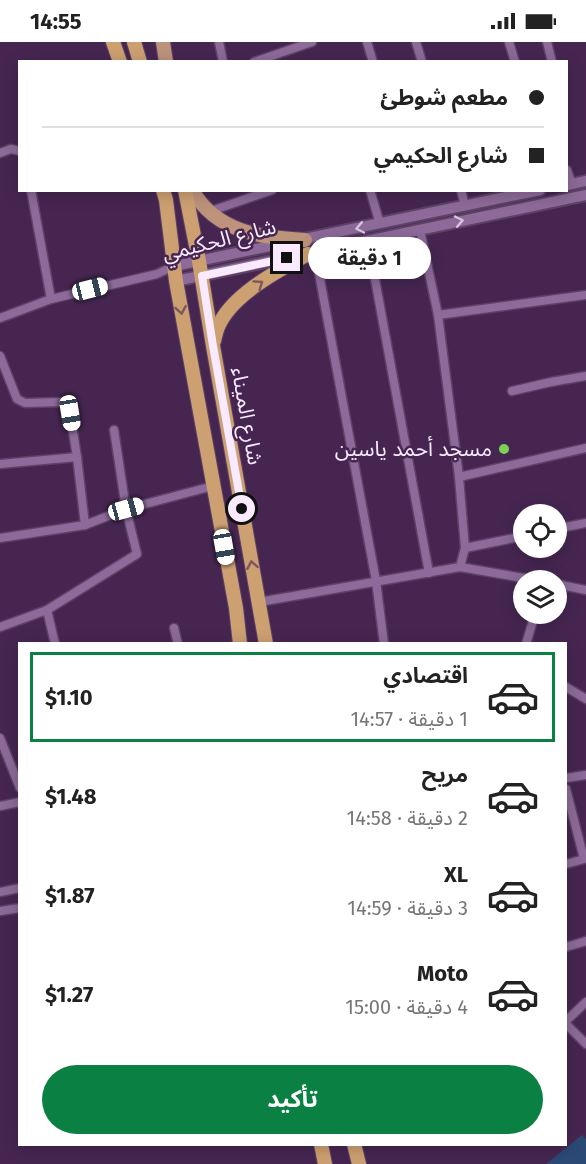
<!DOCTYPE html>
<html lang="ar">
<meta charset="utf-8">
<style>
body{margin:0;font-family:"Fira Sans","Noto Sans Arabic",sans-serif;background:#f2f2f2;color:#222;direction:rtl;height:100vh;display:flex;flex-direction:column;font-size:22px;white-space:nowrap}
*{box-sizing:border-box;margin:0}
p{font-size:20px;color:#767676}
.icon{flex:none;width:33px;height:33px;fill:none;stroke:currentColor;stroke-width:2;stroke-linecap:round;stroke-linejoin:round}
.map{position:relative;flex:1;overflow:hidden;direction:ltr}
.side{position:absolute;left:18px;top:600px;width:549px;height:504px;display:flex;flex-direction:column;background:#fff;border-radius:0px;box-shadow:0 3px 15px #0003;direction:rtl}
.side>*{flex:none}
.top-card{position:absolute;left:18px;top:18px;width:550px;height:132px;border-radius:0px;box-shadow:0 3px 15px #0003;direction:rtl;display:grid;align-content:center;height:132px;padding:0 24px;background:#fff}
.controls{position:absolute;left:513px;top:462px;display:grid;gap:12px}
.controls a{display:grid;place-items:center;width:54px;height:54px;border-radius:50%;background:#fff;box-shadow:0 3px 15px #0003;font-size:30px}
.end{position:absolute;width:27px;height:27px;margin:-14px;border:8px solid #f9eaff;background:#111;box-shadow:0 0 0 3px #111}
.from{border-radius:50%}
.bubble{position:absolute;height:42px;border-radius:21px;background:#fff;box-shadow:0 3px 15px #0003;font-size:20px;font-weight:700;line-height:42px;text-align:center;direction:rtl}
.car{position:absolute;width:18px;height:36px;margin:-18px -9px;border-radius:8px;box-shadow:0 0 4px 2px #0007;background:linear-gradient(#fff 24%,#345 0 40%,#fff 0 76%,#345 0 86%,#fff 0)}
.top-card b{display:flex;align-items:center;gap:21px;height:57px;font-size:22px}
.top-card b+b{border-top:2px solid #e0e0e0}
.top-card i{width:15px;height:15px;background:#222}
ul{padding:10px 0 0;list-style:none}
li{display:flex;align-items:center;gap:18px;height:90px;margin:0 12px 9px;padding:0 12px;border:3px solid transparent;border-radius:0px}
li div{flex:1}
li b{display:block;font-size:22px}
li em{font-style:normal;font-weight:700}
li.active{border-color:#0b8043}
li>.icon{width:54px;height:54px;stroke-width:1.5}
.cta{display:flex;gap:12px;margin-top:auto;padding:12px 24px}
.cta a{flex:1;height:69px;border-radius:36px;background:#0b8043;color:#fff;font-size:24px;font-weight:700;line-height:69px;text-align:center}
.status{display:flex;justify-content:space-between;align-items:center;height:42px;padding:0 30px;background:#fff;direction:ltr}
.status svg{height:16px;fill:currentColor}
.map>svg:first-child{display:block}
.building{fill:#2a4974}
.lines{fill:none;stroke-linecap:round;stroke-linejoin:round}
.minor-casing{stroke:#5d4266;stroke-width:11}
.tertiary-casing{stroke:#5d4266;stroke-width:14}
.primary-casing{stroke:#5d4266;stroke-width:16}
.trunk-casing{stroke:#5d4266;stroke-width:16}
.minor{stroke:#8d6a99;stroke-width:8}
.tertiary{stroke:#8d6a99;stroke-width:10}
.primary{stroke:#bd937b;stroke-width:14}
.trunk{stroke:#cda071;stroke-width:14}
.oneway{stroke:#d9c4e0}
.oneway2{stroke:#7c575e}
.route{stroke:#f9eaff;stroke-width:8}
.poi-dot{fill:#7cd155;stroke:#462651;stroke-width:2}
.labels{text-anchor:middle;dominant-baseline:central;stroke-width:5;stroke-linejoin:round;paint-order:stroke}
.street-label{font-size:21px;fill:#f9eaff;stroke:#462651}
.poi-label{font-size:21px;fill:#f9eaff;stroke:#462651;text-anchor:end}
</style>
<div class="status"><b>14:55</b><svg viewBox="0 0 49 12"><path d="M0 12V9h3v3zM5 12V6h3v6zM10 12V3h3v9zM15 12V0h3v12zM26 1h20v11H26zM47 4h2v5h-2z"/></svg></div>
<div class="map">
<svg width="586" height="1122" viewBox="0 0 586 1122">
<rect width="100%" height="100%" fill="#462651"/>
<path class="building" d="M582,1093L586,1097V1122H546Z"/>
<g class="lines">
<g class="minor-casing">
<g id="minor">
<path d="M219,0L223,20"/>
<path d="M367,0L373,20"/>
<path d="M416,0L422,20"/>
<path d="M509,0L515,20"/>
<path d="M547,0L552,20"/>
<path d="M254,20L312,0"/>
<path d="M0,111L11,107L20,109"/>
<path d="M567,128L572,142"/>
<path d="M31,148L51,257"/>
<path d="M370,148L380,182"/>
<path d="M461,148L465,164"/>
<path d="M208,170L272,148"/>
<path d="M420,188L438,273L586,253"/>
<path d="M368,199L429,531"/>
<path d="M315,210L376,539L384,602"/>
<path d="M438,273L459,435L465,506L460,525"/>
<path d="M0,276L51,257L157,232L174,224"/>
<path d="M0,314L17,357L25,361L60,360L67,363L70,371L77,415L85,483"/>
<path d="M512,349L551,340L586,334"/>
<path d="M0,422L77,415"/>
<path d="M459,435L586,406"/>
<path d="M556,487L586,481"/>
<path d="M0,496L85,483L126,467L213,444"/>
<path d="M465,506L524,494"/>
<path d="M556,542L586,548"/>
<path d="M259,560L460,525L535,538"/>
<path d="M47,568L55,602"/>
<path d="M0,585L47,568L137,512L126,467L114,388"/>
<path d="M174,586L178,602"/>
<path d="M526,602L535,572"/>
<path d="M566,645L586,657"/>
<path d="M0,696L20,746"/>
<path d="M566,736L586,733"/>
<path d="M566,747L584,817L566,822"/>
<path d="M0,764L20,760"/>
<path d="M0,850L20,846"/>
<path d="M0,869L20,866"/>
<path d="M566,905L586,899"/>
<path d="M566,979L586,960"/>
<path d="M566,982L586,1002"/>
</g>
</g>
<g class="tertiary-casing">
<g id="tertiary">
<path d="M567,143L586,139"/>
<path d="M174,224L540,148"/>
<path d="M176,239L586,153"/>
</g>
</g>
<g class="primary-casing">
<g id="primary">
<path d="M163,0L166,20"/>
<path d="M192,148C217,191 260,195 305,198"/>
</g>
</g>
<g class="trunk-casing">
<g id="trunk">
<path d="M113,0L120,20"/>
<path d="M134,0L140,20"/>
<path d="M163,148L166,158L176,239L236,566L240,602"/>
<path d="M185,148L199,219L213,304L266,602"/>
<path d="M214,299C215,295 216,290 218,285C231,253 279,228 308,212"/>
<path d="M321,1102L325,1122"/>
<path d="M354,1102L359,1122"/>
</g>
</g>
<use href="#minor" class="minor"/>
<use href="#tertiary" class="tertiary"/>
<use href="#primary" class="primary"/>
<use href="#trunk" class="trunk"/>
</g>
<defs><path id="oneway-chevron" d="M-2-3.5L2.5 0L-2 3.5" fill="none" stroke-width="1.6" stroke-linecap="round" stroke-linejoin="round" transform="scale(1.5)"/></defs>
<g class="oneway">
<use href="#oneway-chevron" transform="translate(459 179) rotate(-12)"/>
<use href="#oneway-chevron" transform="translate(360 186) rotate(168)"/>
</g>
<g class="oneway2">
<use href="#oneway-chevron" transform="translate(259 242) rotate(-35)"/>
<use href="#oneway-chevron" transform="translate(181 268) rotate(80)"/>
<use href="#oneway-chevron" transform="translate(252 523) rotate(-100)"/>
</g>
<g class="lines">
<path class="route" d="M242,467L213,304L202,234L287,216"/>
</g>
<circle class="poi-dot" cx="504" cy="407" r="6"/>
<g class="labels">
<g class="street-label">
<text transform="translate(219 198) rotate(-14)">شارع الحكيمي</text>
<text transform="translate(247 374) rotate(80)">شارع الميناء</text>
</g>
<g class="poi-label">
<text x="492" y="407">مسجد أحمد ياسين</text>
</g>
</g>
</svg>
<div class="controls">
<a><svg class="icon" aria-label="locate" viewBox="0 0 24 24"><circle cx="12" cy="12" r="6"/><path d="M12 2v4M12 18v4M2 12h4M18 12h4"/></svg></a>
<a><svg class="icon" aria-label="layers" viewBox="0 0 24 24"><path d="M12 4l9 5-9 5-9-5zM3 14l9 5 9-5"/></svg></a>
</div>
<i class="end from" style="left:242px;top:467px"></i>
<i class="end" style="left:287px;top:216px"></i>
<div class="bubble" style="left:308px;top:195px;width:123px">1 دقيقة</div>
<i class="car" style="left:90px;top:247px;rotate:76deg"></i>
<i class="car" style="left:70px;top:371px;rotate:171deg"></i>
<i class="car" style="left:126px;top:467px;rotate:75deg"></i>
<i class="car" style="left:224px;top:505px;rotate:170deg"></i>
<div class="top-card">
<b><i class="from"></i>مطعم شوطئ</b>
<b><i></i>شارع الحكيمي</b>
</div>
<section class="side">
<ul>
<li class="active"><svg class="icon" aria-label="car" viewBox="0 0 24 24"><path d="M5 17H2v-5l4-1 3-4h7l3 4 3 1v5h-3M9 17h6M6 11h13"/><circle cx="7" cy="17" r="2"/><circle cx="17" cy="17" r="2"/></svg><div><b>اقتصادي</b><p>1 دقيقة · 14:57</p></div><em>$1.10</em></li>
<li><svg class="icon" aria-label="car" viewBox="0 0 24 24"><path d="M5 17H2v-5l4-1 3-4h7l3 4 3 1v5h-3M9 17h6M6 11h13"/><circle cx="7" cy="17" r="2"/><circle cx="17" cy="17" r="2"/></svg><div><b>مريح</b><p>2 دقيقة · 14:58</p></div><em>$1.48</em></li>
<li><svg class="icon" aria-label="car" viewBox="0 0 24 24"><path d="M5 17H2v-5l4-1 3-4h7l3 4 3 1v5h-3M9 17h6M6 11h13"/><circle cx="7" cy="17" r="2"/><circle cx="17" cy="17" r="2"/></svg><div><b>XL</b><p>3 دقيقة · 14:59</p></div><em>$1.87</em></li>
<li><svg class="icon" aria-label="car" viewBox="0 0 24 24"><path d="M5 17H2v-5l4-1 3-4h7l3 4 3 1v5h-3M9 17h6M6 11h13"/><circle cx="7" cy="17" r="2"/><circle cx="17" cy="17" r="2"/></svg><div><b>Moto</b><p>4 دقيقة · 15:00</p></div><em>$1.27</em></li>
</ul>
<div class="cta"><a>تأكيد</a></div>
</section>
</div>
